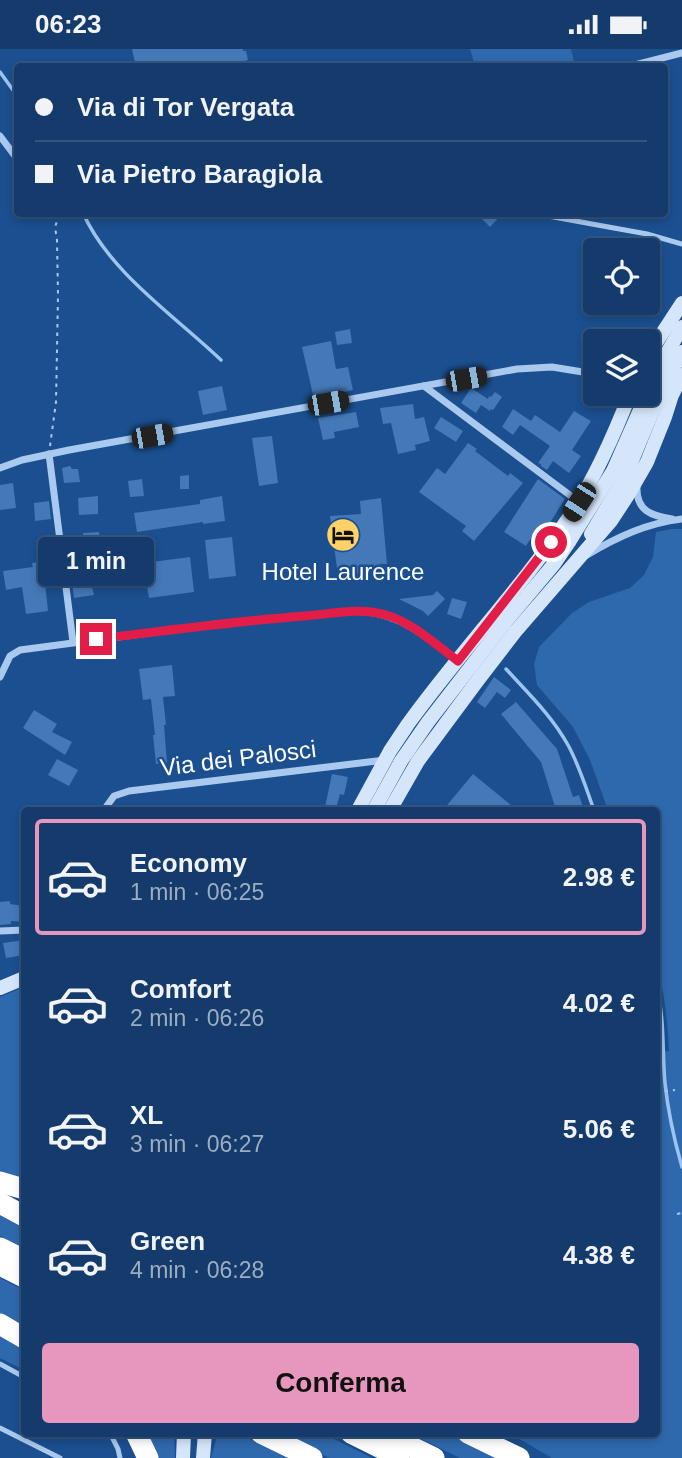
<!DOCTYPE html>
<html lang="it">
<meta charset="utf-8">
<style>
body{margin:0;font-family:Arial,sans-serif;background:#214673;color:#f1f3f6;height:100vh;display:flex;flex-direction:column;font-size:26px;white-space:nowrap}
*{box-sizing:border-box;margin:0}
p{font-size:23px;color:#9dadc1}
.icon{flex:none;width:38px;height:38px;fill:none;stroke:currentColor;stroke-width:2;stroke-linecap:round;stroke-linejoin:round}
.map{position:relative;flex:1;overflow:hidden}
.sheet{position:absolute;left:21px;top:758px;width:639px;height:630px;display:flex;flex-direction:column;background:#143b6b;border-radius:7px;box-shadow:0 4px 10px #0003,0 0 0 2px #33557e}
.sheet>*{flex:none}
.banner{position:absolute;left:14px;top:14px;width:654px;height:154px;border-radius:7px;box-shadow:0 4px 10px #0003,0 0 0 2px #33557e;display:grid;align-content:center;height:154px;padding:0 21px;background:#143b6b}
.tools{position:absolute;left:583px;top:189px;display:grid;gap:14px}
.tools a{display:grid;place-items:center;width:77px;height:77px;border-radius:7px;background:#143b6b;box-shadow:0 4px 10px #0003,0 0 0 2px #33557e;font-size:35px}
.end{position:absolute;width:32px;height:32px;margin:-16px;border:9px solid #e11d48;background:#fff;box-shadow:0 0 0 4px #fff}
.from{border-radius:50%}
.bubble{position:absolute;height:49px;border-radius:7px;background:#143b6b;box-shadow:0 4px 10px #0003,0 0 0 2px #33557e;font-size:23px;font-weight:600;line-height:49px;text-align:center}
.car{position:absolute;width:21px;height:42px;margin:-21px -10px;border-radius:9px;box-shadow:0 0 5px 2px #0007;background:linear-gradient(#222 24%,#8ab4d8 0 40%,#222 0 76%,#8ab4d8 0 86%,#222 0)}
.banner b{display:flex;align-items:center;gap:24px;height:66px;font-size:26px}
.banner b+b{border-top:2px solid #33557e}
.banner i{width:18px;height:18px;background:#f1f3f6}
ul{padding:12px 0 0;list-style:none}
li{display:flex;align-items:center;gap:21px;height:116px;margin:0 14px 10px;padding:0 7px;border:4px solid transparent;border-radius:7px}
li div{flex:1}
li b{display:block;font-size:26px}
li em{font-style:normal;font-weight:600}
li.on{border-color:#e797bd}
li>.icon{width:63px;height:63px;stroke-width:1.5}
.primary-button{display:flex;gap:14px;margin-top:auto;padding:14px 21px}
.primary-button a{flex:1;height:80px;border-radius:7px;background:#e797bd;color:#111;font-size:28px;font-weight:600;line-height:80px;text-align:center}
.status{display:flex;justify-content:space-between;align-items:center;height:49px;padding:0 35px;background:#143b6b;direction:ltr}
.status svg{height:19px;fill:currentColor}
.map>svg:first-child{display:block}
.green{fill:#2e69ad}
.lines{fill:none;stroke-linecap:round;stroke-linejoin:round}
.stream{stroke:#9cc4f0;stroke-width:3.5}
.building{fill:#4478b7}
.path{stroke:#a9c9ee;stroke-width:2;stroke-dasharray:3.5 5;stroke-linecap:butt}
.lane{stroke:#a9c9ee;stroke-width:5}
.street{stroke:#a9c9ee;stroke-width:7}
.secondary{stroke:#d6e6fa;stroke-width:14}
.highway{stroke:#fff;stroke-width:21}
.route{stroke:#e11d48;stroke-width:9}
.labels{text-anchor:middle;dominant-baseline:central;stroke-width:5;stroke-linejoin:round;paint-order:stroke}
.poi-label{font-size:24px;fill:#fff;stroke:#1b4f8f}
.street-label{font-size:24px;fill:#fff;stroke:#1b4f8f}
</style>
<div class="status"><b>06:23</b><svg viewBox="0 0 49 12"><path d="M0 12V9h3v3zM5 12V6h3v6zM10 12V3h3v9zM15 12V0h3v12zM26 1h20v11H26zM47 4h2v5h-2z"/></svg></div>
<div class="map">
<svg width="682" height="1409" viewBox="0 0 682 1409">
<rect width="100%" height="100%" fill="#1b4f8f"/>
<g class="green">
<path d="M470,0H571L575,17H475Z"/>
<path d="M672,480H682V1409H552L509,1384H656V1003L669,1002C667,971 665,943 656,913V761H608L590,711L573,678L537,636L534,615L539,598L572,564L589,553L630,539L644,526L653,508L656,483Z"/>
<path d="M24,938V1132L0,1125V948Z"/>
<path d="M0,1161L24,1174V1199L0,1187Z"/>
<path d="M0,1229L24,1241V1275L0,1266Z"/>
<path d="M0,1287L24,1298V1321L0,1309Z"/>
<path d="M145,1384H174L175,1409H159Z"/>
<path d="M218,1384H236L291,1409H211Z"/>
<path d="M277,1384H322L372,1409H329Z"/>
<path d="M409,1384H452L503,1409H460Z"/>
</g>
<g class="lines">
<g class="stream">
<path d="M0,23L18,48"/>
<path d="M83,164C110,224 175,267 221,311"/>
<path d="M506,620C528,644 552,667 568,696C579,716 586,739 594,761"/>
<path d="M656,937C665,969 662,1001 665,1034C668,1063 674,1090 682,1118"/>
</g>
</g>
<g class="building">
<path d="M132,0H243V2H246L248,11L219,18H136Z"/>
<path d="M476,164H503L490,178Z"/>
<path d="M350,280L352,294L337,296L335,283Z"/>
<path d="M331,292L336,320L348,318L353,341L314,350L302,298Z"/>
<path d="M222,337L227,361L203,366L198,342Z"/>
<path d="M471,339L488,350L489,347L491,348L495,343L502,348L493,361L491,360L490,362L481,356L476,364L461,354Z"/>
<path d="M413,355L415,370L424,368L430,392L415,396L416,401L398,405L391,374L383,375L380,359Z"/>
<path d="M513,360L531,372L535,366L560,383L574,362L591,372L572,401L581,407L569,424L553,412L547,421L541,417V415L538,414L550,397L520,376L513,386L502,378Z"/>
<path d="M356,363L359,378L334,383L335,389L323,391L318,369Z"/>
<path d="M441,368L463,382L456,393L434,379Z"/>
<path d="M272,387L278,434L259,437L252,389Z"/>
<path d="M468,394L477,400L475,402L508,427L510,424L523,434L474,492L462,482L466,477L419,443L437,419L445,425Z"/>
<path d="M70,417L72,420H78L80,433L64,434L62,419Z"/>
<path d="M189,426V440H180V427Z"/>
<path d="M142,430L144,447L130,448L128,432Z"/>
<path d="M538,430L565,450L546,480L539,476L526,497L504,483Z"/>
<path d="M13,434L16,459L0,461V436Z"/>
<path d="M98,447V465L79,466L78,449Z"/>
<path d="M222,447L225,472L203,475V473L137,483L134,464L200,455V451Z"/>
<path d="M381,449L387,515H380L379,522L346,526L344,518L337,519L330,467L361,465L360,452Z"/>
<path d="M49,452L51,470L35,472L34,454Z"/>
<path d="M99,483L101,505L120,503L122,523L145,520L144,514L190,508L194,543L149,549L146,531L92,538L94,546L74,549L72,533H77L74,508L85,507L83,484Z"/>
<path d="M232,488L236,527L209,530L205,491Z"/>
<path d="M56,511L59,533L45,534L48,562L26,565L22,538L6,541L3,522L33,518L32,514Z"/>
<path d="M437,542L445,550L428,567L423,562L399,550L433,546Z"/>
<path d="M452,549L467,553L461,570L447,565Z"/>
<path d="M172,616L175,647L163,648L166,676H164L167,714L156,715L153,686H155L151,650L143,651L139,620Z"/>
<path d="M494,628L511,641L505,649L497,643L485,659L477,653Z"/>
<path d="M516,653L557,700L573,748L579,746L584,761H556L541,713L501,665Z"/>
<path d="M34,661L57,675L52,683L72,693L65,706L23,679Z"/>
<path d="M57,710L78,721L69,737L48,726Z"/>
<path d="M332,725L348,728L344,746L340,745L336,760L325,758Z"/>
<path d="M473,725L517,761H443Z"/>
<path d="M10,852V855L24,857V873L11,872V875L0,876V853Z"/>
<path d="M24,891V906L6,909L3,894Z"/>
</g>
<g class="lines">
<g class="path">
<path d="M50,397L56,353L58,246L57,191L55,178L60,164"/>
<path d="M656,1043L675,1041"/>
<path d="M677,1165L682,1164"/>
</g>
<g class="lane">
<path d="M537,165L647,185L682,195"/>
<path d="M0,1315L24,1328"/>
<path d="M0,1379L60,1409"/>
<path d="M110,1384L118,1400L120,1409"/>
</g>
<g class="street">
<path d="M627,18L682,4"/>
<path d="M0,87L18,111"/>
<path d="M424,337L579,453"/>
<path d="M49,405L73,593"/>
<path d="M0,419L22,411L69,401L517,320L552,318L595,325"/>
<path d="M637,438C636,462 652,467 672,470"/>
<path d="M587,506C617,488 647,474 682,470"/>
<path d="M0,628L10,607L20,601L217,575L353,562C399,562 422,586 458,611"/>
<path d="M104,761L114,747L129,742L385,711"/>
<path d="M0,882L24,881"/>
</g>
<g class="secondary">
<path d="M648,306L682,254"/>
<path d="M648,343L660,316L682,278"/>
<path d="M591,485L625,428L661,342L682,303"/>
<path d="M358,761L390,702L408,675C460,603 522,538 572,464C596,427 614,386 630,345"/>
<path d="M374,761L401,712L428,673L507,571L554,515L569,493L613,422L647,345"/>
<path d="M390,761L418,712L478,631L515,583L611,472L628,446L647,413L665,368L672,346L682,326"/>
<path d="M0,939L24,929"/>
<path d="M183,1409L184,1384"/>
<path d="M203,1409L205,1384"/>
</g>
<g class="highway">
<path d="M0,1133L24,1140"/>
<path d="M0,1154L24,1167"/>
<path d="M0,1199L24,1211"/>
<path d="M0,1216L24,1228"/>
<path d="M0,1275L24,1289"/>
<path d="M136,1384L148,1409"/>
<path d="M261,1384L312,1409"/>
<path d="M351,1384L399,1408"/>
<path d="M383,1384L434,1409"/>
<path d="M468,1384L519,1409"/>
</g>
</g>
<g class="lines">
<path class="route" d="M96,590C166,582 235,572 305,567C332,565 360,558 386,566C412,573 436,596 458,612L551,493"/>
</g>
<defs>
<g id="hotel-disc" transform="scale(1.75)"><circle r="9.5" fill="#ffd166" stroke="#1b4f8f"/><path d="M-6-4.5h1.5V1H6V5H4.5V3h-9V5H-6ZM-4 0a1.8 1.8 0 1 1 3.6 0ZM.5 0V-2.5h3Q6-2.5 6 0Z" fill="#111"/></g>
</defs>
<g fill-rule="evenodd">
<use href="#hotel-disc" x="343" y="486"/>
</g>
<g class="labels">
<g class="poi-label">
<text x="343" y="522">Hotel Laurence</text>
</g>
<g class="street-label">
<text transform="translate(238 709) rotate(-7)">Via dei Palosci</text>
</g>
</g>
</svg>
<div class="tools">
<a><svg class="icon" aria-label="locate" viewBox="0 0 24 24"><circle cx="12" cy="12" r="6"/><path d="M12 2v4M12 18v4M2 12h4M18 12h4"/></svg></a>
<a><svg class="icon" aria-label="layers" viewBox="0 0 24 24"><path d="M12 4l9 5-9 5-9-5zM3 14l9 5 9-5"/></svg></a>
</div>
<i class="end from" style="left:551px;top:493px"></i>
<i class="end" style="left:96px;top:590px"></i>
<div class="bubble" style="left:38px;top:488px;width:116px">1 min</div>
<i class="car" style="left:466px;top:330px;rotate:80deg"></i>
<i class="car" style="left:328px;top:354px;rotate:80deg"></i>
<i class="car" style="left:152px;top:387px;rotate:80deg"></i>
<i class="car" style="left:579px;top:453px;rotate:213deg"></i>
<div class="banner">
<b><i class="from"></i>Via di Tor Vergata</b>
<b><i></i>Via Pietro Baragiola</b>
</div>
<section class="sheet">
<ul>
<li class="on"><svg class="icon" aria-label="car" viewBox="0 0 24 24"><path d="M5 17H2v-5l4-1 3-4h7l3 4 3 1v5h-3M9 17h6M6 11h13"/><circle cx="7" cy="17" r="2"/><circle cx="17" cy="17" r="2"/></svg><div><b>Economy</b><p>1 min · 06:25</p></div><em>2.98 €</em></li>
<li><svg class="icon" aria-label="car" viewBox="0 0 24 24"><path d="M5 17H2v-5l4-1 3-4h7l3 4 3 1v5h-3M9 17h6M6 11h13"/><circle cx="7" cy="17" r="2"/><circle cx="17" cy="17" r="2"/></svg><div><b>Comfort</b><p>2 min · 06:26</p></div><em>4.02 €</em></li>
<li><svg class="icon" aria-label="car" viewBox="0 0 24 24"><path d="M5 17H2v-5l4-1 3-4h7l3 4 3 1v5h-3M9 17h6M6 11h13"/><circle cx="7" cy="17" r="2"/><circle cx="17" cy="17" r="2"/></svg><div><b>XL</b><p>3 min · 06:27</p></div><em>5.06 €</em></li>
<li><svg class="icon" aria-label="car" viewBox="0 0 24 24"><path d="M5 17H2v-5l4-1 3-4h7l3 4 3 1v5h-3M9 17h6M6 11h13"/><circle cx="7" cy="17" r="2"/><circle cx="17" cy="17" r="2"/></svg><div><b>Green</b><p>4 min · 06:28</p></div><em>4.38 €</em></li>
</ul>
<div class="primary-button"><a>Conferma</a></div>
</section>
</div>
